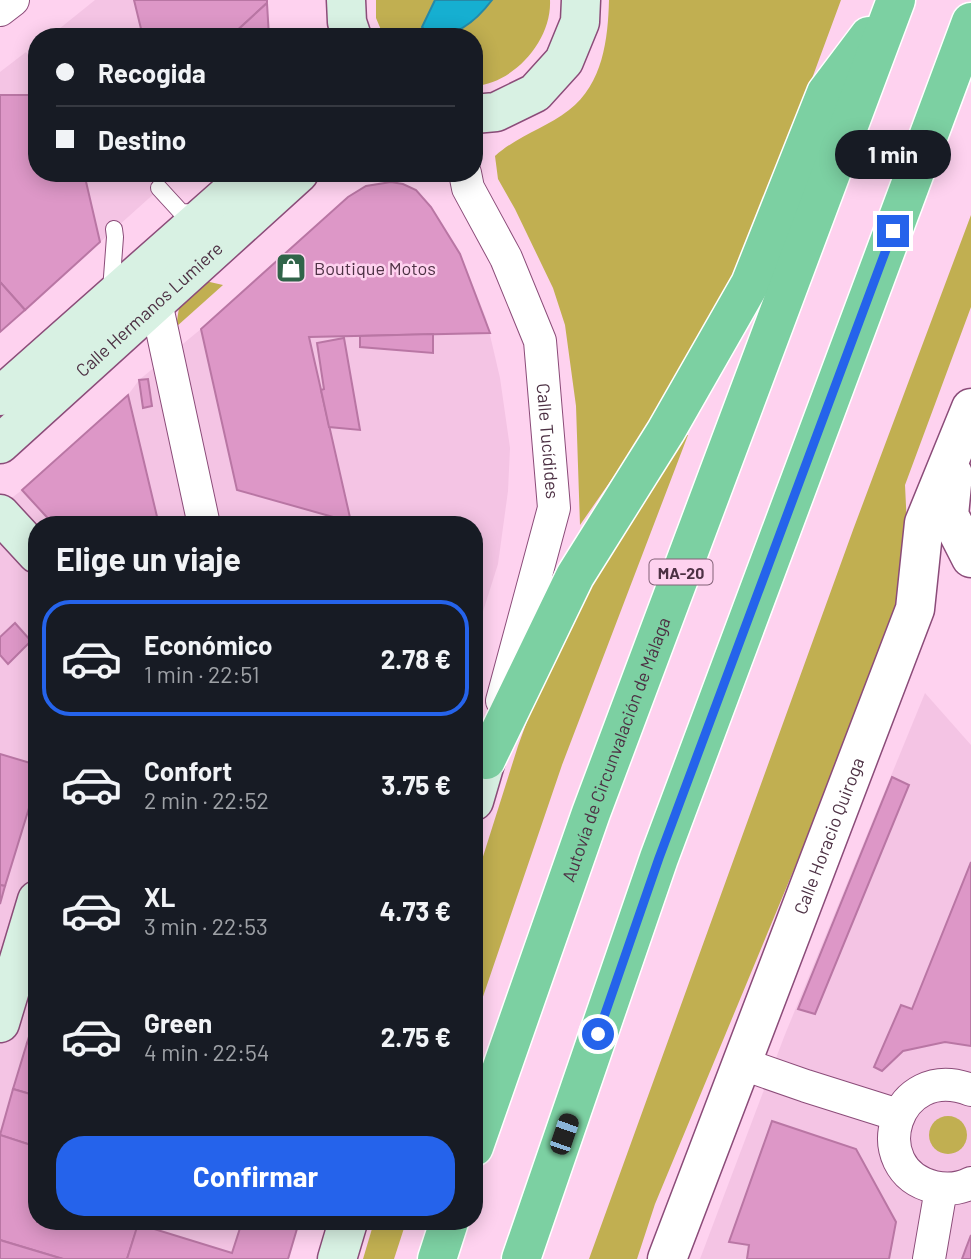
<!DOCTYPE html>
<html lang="es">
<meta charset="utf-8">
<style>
body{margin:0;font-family:Barlow,sans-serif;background:#20242c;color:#f1f3f6;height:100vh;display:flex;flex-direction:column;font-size:26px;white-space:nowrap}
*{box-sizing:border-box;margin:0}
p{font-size:23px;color:#9ea1a6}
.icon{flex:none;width:38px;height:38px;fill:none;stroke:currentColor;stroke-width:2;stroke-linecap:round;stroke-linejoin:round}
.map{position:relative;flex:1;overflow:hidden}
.side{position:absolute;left:28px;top:516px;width:455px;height:714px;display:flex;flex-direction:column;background:#171b24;border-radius:28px;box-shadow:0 4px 18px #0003}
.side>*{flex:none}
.hud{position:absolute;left:28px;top:28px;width:455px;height:154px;border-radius:28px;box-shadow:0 4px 18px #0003;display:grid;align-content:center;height:154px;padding:0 28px;background:#171b24}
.end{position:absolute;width:32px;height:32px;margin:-16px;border:9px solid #2563eb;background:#fff;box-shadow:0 0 0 4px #fff}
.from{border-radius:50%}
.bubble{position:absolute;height:49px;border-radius:24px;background:#171b24;box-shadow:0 4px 18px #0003;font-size:23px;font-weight:700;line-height:49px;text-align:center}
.car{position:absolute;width:21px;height:42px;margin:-21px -10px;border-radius:9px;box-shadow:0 0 5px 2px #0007;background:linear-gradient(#222 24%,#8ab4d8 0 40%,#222 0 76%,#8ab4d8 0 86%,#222 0)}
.hud b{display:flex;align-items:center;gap:24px;height:66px;font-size:26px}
.hud b+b{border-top:2px solid #363941}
.hud i{width:18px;height:18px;background:#f1f3f6}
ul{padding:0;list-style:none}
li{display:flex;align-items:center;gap:21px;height:116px;margin:0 14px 10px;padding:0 14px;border:4px solid transparent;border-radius:28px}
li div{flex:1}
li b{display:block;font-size:26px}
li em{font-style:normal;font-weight:700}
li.selected{border-color:#2563eb}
li>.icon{width:63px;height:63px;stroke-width:1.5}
h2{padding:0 28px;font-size:32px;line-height:84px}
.primary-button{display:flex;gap:14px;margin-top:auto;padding:14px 28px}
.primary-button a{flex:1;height:80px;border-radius:28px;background:#2563eb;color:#fff;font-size:28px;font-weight:700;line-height:80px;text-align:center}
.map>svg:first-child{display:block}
.built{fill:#f4c4e4}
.green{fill:#c1af51}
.water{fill:#16afd1;stroke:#2689a7;stroke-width:2}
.building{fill:#dd97c7;stroke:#b976a4;stroke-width:2}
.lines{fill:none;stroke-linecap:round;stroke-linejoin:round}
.service-casing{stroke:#8b4c79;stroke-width:18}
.minor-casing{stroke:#8b4c79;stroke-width:34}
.tertiary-casing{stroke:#8b4c79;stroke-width:41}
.secondary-casing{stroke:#8b4c79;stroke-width:41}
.motorway-casing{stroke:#fff;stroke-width:41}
.service{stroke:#fff;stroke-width:16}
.minor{stroke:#fff;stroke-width:32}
.tertiary{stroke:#fff;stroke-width:38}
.secondary{stroke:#d8f1e3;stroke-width:38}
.motorway{stroke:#7cd0a2;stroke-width:38}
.route{stroke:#2563eb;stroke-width:9}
.labels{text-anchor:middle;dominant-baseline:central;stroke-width:5;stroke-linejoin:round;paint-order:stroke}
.shield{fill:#fed2ef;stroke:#826177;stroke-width:2}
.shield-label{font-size:16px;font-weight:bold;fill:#4d3144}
.poi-label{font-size:18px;fill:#4d3144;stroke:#fed2ef;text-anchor:start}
.street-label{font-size:18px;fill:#4d3144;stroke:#fed2ef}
</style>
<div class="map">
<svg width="971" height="1259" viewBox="0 0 971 1259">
<rect width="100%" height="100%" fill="#fed2ef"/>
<g class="built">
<path d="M95,0H267L269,37H49Z"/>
<path d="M37,48V173H177L0,332V72L26,52L29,56Z"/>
<path d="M381,182L403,184L416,190L431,207L468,273L486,318L500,378L510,448L508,491L498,564L474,640V525H37V1222H299L288,1259H0V507L22,490L128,395L139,380L201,329L348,197L366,186Z"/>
<path d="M925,693L971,745V1259H700L784,1037Z"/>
</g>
<g class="green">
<path d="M376,0H435L422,27L431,37H384L376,18Z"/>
<path d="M492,0H550C552,40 515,83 474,86V37H443C463,29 479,17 492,0Z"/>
<path d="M609,0H841L748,252L701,341L614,476L580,525L576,406L565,325L553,288L515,209L498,179L495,156C517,136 546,128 569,110C603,84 608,39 609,0Z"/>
<path d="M971,215V307L905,485L908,548L905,596L885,650L655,1204L637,1259H589L853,530Z"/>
<path d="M201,280L223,285L176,327L181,295Z"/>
<path d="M682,435H688L562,765L474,1023V885L518,746L569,606Z"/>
<circle cx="948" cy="1135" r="19"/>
<path d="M374,1222H406L394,1259H363Z"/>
</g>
<path class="water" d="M435,0H492C477,20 457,37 431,37L422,27Z"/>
<g class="building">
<path d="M134,0H267V3L230,37H143Z"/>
<path d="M267,3L269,37H230Z"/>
<path d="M0,95H37V173H84L100,242L25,310L0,282Z"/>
<path d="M391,182L403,184L416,190L431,207L460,254L490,333L309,337L351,522L237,490L201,329L348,197L366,186Z"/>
<path d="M0,282L25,310L0,332Z"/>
<path d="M433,334V353L360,347V336Z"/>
<path d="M344,338L360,430L329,427L321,390L324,389L317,343Z"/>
<path d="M148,379L152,406L143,408L139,380Z"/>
<path d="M128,395L159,525H54L22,490Z"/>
<path d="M15,623L31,641L8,664L0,655V637Z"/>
<path d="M0,754L37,765V782L5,886L0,885Z"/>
<path d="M892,777L909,785L815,1014L798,1009Z"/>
<path d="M971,862V1046L945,1042L903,1051L882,1071L874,1067L901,1005L912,1009Z"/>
<path d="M0,885L5,886L0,904Z"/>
<path d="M37,1011V1046L27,1043Z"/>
<path d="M27,1043L37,1046V1096L13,1089Z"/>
<path d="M13,1089L37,1096V1147L0,1135Z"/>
<path d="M772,1121L856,1149L896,1222L889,1259H747L749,1245L729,1242Z"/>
<path d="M0,1135L37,1147V1222H139L127,1259H63L0,1240Z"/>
<path d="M242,1222H299L288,1259H127L138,1224L232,1253Z"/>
<path d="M971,1235V1259H962L966,1248Z"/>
<path d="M0,1240L3,1241L63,1259H0Z"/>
</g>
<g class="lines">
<g class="service-casing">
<g id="service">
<path d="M159,188L181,212L199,213"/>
<path d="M111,290L115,237L114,229"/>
</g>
</g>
<g class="minor-casing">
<g id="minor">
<path d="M0,10L13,0"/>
<path id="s1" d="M465,173L468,188L506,258L540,341L554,508L502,701"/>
<path d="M156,302L204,525"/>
<path d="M740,1063L806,1086L898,1115"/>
<path d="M971,1090C894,1060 863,1170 934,1187C947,1190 959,1189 971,1183"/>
<path d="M929,1259L941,1189"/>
</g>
</g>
<g class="tertiary-casing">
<g id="tertiary">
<path d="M953,474L949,515L971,558"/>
<path id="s2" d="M667,1259L915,609L924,523L971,408"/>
</g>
</g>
<g class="secondary-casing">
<g id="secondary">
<path d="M346,0L347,22L352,37"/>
<path d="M474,114L496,112L535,93L564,61L580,22L581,0"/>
<path d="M0,396L252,173"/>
<path id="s3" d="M0,444L299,173"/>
<path d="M0,514L37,554"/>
<path d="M474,801L486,760"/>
<path d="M0,1023L37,900"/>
<path d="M337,1259L348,1222"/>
</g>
</g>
<g class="motorway-casing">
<g id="motorway">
<path d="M486,760L575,576L666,431L750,284L826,93L869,36"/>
<path id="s4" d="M474,1147L591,813L896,0"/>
<path d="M437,1259L449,1222"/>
<path d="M521,1259L659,858L971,22"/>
</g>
</g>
<use href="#service" class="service"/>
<use href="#minor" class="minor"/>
<use href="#tertiary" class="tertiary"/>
<use href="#secondary" class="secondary"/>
<use href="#motorway" class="motorway"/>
</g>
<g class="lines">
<path class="route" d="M598,1034L659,858L893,231"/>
</g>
<defs>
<g id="shop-square" transform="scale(1.575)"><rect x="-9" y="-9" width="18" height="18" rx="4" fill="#306449" stroke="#fed2ef"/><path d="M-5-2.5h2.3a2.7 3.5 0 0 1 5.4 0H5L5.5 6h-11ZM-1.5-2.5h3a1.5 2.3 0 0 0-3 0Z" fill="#fff"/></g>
</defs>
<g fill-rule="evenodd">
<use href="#shop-square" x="291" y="268"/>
</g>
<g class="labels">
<rect class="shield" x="649.5" y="559.5" width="63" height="25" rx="5"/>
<g class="shield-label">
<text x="681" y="572">MA-20</text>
</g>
<g class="poi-label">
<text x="314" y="268">Boutique Motos</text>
</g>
<g class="street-label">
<text stroke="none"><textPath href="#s3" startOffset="201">Calle Hermanos Lumiere</textPath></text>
<text stroke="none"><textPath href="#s1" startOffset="285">Calle Tucídides</textPath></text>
<text stroke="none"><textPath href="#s4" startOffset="422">Autovía de Circunvalación de Málaga</textPath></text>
<text stroke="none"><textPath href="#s2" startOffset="453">Calle Horacio Quiroga</textPath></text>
</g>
</g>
</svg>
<i class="end from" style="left:598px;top:1034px"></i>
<i class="end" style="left:893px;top:231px"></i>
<div class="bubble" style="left:835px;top:130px;width:116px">1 min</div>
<i class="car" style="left:564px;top:1134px;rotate:19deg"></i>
<div class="hud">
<b><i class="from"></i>Recogida</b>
<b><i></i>Destino</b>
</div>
<section class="side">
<h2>Elige un viaje</h2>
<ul>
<li class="selected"><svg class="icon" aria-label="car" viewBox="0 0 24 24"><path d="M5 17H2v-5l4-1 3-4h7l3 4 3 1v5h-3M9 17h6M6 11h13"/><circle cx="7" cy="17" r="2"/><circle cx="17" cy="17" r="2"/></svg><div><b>Económico</b><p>1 min · 22:51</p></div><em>2.78 €</em></li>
<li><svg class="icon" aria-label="car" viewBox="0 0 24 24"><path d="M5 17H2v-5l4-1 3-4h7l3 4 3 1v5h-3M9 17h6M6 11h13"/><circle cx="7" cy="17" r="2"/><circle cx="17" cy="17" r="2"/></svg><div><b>Confort</b><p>2 min · 22:52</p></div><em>3.75 €</em></li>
<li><svg class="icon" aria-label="car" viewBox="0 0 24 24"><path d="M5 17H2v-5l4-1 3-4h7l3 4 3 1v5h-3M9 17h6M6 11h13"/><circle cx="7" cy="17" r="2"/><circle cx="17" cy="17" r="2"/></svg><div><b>XL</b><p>3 min · 22:53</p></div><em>4.73 €</em></li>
<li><svg class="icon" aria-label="car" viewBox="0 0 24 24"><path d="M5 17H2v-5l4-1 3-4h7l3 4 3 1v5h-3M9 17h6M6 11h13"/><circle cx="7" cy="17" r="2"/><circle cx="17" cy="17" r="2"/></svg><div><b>Green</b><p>4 min · 22:54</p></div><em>2.75 €</em></li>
</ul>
<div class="primary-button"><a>Confirmar</a></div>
</section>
</div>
